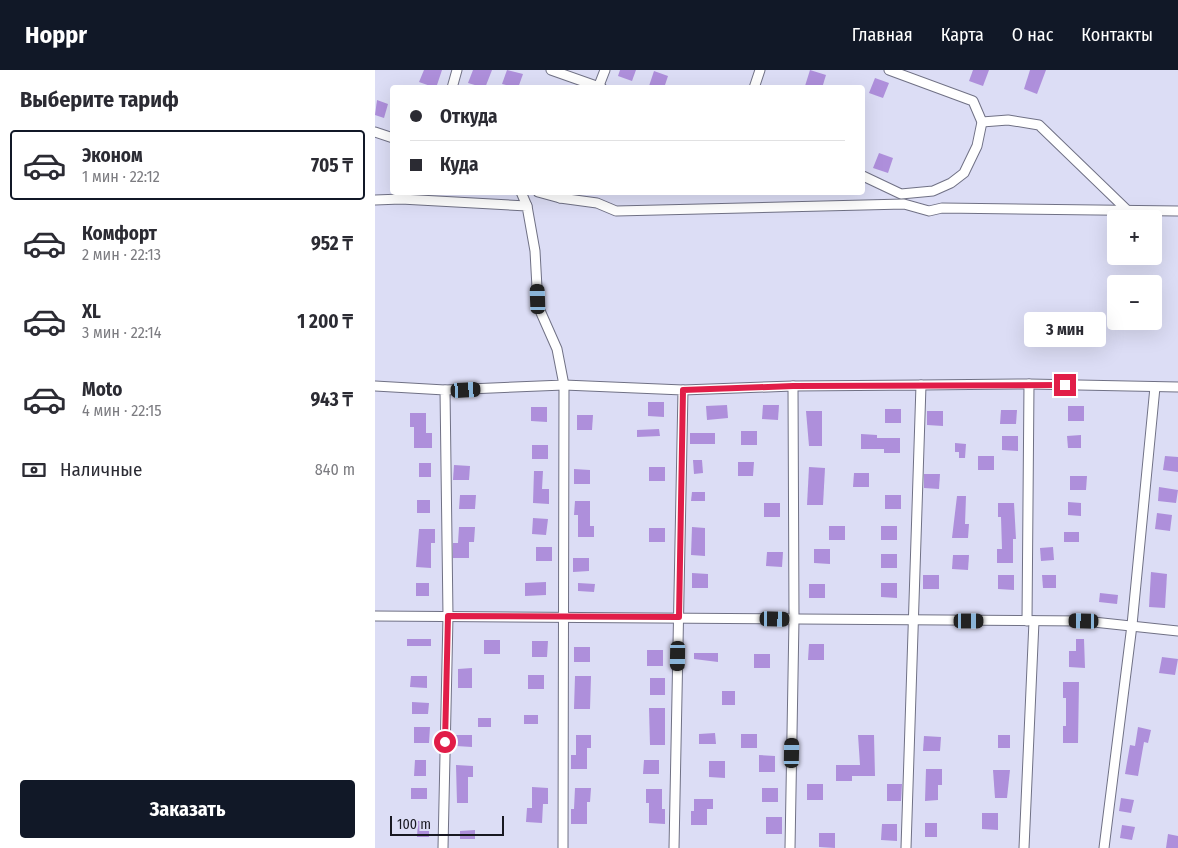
<!DOCTYPE html>
<html lang="ru">
<meta charset="utf-8">
<style>
body{margin:0;font-family:"Fira Sans Condensed",sans-serif;background:#f2f2f3;color:#2b2b33;height:100vh;display:flex;flex-direction:column;font-size:19px;white-space:nowrap}
*{box-sizing:border-box;margin:0}
p{font-size:16px;color:#7c7c81}
.icon{flex:none;width:28px;height:28px;fill:none;stroke:currentColor;stroke-width:2;stroke-linecap:round;stroke-linejoin:round}
.map{position:relative;flex:1;overflow:hidden}
.panel{display:flex;flex-direction:column;background:#fff;width:375px}
.panel>*{flex:none}
.guide{position:absolute;left:15px;top:15px;width:475px;height:110px;border-radius:5px;box-shadow:0 5px 20px #0002;display:grid;align-content:center;height:110px;padding:0 20px;background:#fff}
.fabs{position:absolute;left:732px;top:140px;display:grid;gap:10px}
.fabs a{display:grid;place-items:center;width:55px;height:55px;border-radius:5px;background:#fff;box-shadow:0 5px 20px #0002;font-size:25px}
.scale{position:absolute;left:15px;bottom:12px;width:114px;box-sizing:border-box;padding-left:5px;border:2px solid #181821;border-top:0;font-size:14px;line-height:18px;white-space:nowrap;color:#181821;-webkit-text-stroke:4px #dcddf5;paint-order:stroke}
.end{position:absolute;width:22px;height:22px;margin:-11px;border:6px solid #e11d48;background:#fff;box-shadow:0 0 0 2px #fff}
.from{border-radius:50%}
.bubble{position:absolute;height:35px;border-radius:5px;background:#fff;box-shadow:0 5px 20px #0002;font-size:16px;font-weight:700;line-height:35px;text-align:center}
.car{position:absolute;width:15px;height:30px;margin:-15px -8px;border-radius:6px;box-shadow:0 0 4px 1px #0007;background:linear-gradient(#222 24%,#8ab4d8 0 40%,#222 0 76%,#8ab4d8 0 86%,#222 0)}
.guide b{display:flex;align-items:center;gap:18px;height:48px;font-size:19px}
.guide b+b{border-top:1px solid #e1e1e2}
.guide i{width:12px;height:12px;background:#2b2b33}
ul{padding:0;list-style:none}
li{display:flex;align-items:center;gap:15px;height:70px;margin:0 10px 8px;padding:0 10px;border:2px solid transparent;border-radius:5px}
li div{flex:1}
li b{display:block;font-size:19px}
li em{font-style:normal;font-weight:700}
li.active{border-color:#111827}
li>.icon{width:45px;height:45px;stroke-width:1.5}
h2{padding:0 20px;font-size:22px;line-height:60px}
.pay{display:flex;align-items:center;gap:12px;height:55px;padding:0 20px;font-size:19px}
.pay p{margin-inline-start:auto}
.primary-button{display:flex;gap:10px;margin-top:auto;padding:10px 20px}
.primary-button a{flex:1;height:58px;border-radius:5px;background:#111827;color:#fff;font-size:20px;font-weight:700;line-height:58px;text-align:center}
header{display:flex;align-items:center;gap:30px;box-sizing:border-box;height:70px;padding:0 25px;background:#111827;color:#fff}
header strong{font-size:24px}
nav{display:flex;gap:28px;margin-inline-start:auto;font-size:18px}
main{display:flex;flex:1;min-height:0}
.map>svg:first-child{display:block}
.building{fill:#ae8fdb}
.lines{fill:none;stroke-linecap:round;stroke-linejoin:round}
.minor-casing{stroke:#707185;stroke-width:11}
.minor{stroke:#fff;stroke-width:9}
.route{stroke:#e11d48;stroke-width:6}
</style>
<header>
<strong>Hoppr</strong>
<nav><a>Главная</a><a>Карта</a><a>О нас</a><a>Контакты</a></nav>
</header>
<main>
<section class="panel">
<h2>Выберите тариф</h2>
<ul>
<li class="active"><svg class="icon" aria-label="car" viewBox="0 0 24 24"><path d="M5 17H2v-5l4-1 3-4h7l3 4 3 1v5h-3M9 17h6M6 11h13"/><circle cx="7" cy="17" r="2"/><circle cx="17" cy="17" r="2"/></svg><div><b>Эконом</b><p>1 мин · 22:12</p></div><em>705 ₸</em></li>
<li><svg class="icon" aria-label="car" viewBox="0 0 24 24"><path d="M5 17H2v-5l4-1 3-4h7l3 4 3 1v5h-3M9 17h6M6 11h13"/><circle cx="7" cy="17" r="2"/><circle cx="17" cy="17" r="2"/></svg><div><b>Комфорт</b><p>2 мин · 22:13</p></div><em>952 ₸</em></li>
<li><svg class="icon" aria-label="car" viewBox="0 0 24 24"><path d="M5 17H2v-5l4-1 3-4h7l3 4 3 1v5h-3M9 17h6M6 11h13"/><circle cx="7" cy="17" r="2"/><circle cx="17" cy="17" r="2"/></svg><div><b>XL</b><p>3 мин · 22:14</p></div><em>1 200 ₸</em></li>
<li><svg class="icon" aria-label="car" viewBox="0 0 24 24"><path d="M5 17H2v-5l4-1 3-4h7l3 4 3 1v5h-3M9 17h6M6 11h13"/><circle cx="7" cy="17" r="2"/><circle cx="17" cy="17" r="2"/></svg><div><b>Moto</b><p>4 мин · 22:15</p></div><em>943 ₸</em></li>
</ul>
<div class="pay"><svg class="icon" aria-label="cash" viewBox="0 0 24 24"><path d="M3 7h18v10H3z"/><circle cx="12" cy="12" r="2"/></svg>Наличные<p>840 m</p></div>
<div class="primary-button"><a>Заказать</a></div>
</section>
<div class="map">
<svg width="803" height="778" viewBox="0 0 803 778">
<rect width="100%" height="100%" fill="#dcddf5"/>
<g class="building">
<path d="M49,0H67L61,18L44,12Z"/>
<path d="M98,0H117L110,18L93,13Z"/>
<path d="M132,0L148,4L143,18L127,14Z"/>
<path d="M245,0H261L257,11L243,6Z"/>
<path d="M435,0L451,5L447,18L430,16Z"/>
<path d="M598,0H614L608,16L594,11Z"/>
<path d="M655,0H671L662,24L649,19Z"/>
<path d="M279,1L293,6L289,18L274,16Z"/>
<path d="M500,8L514,13L508,28L494,23Z"/>
<path d="M2,30L13,34L9,48L0,45Z"/>
<path d="M504,83L518,88L513,103L498,98Z"/>
<path d="M273,332H289V347L273,346Z"/>
<path d="M352,335L353,348L332,350L331,336Z"/>
<path d="M388,335H404L403,350L387,349Z"/>
<rect x="693" y="336" width="16" height="15"/>
<path d="M156,337H172V352L156,351Z"/>
<rect x="510" y="339" width="16" height="14"/>
<path d="M626,340H642L641,354H625Z"/>
<path d="M431,341H447V376H434Z"/>
<path d="M552,341H568V356L552,355Z"/>
<path d="M35,343H51V363H57V378H39V357H35Z"/>
<path d="M202,345H218L217,360H202Z"/>
<path d="M284,359L285,366L262,367V360Z"/>
<rect x="366" y="361" width="16" height="14"/>
<rect x="315" y="363" width="25" height="11"/>
<path d="M486,364L502,365V368H525V383H509V379H486Z"/>
<path d="M706,365V378H693L692,366Z"/>
<path d="M627,366H643V381L627,380Z"/>
<path d="M580,373L591,374L590,388H584V382H580Z"/>
<rect x="157" y="375" width="16" height="14"/>
<rect x="603" y="386" width="16" height="14"/>
<path d="M790,386L803,387V402L788,400Z"/>
<path d="M318,390H327L328,403L319,404Z"/>
<path d="M363,392H379L378,406H363Z"/>
<rect x="44" y="393" width="12" height="14"/>
<path d="M79,395L95,396L94,410H78Z"/>
<rect x="274" y="397" width="16" height="14"/>
<path d="M434,397L450,398L448,435H432Z"/>
<path d="M199,399L215,400V414H199Z"/>
<path d="M159,401H168L167,419H174V434L158,433Z"/>
<path d="M479,403H494V417H478Z"/>
<path d="M549,404H565L564,419L549,418Z"/>
<path d="M695,406H712L711,420H695Z"/>
<path d="M784,417L803,420L801,433L783,431Z"/>
<path d="M317,422H330V431H316Z"/>
<path d="M85,425H101L100,439H84Z"/>
<rect x="510" y="425" width="16" height="14"/>
<path d="M582,426H591L590,454H594L593,468H577Z"/>
<rect x="42" y="430" width="13" height="13"/>
<path d="M200,431H215V456H219V467H203V445H199Z"/>
<path d="M693,432L706,433V446L693,445Z"/>
<rect x="389" y="433" width="16" height="14"/>
<path d="M623,433H639L641,469H638V493H622V479H627L626,447H623Z"/>
<path d="M782,443L797,445L795,461L780,459Z"/>
<path d="M158,448L173,449L171,465L157,464Z"/>
<rect x="454" y="456" width="16" height="14"/>
<rect x="506" y="456" width="16" height="14"/>
<path d="M84,457H100L99,472H94V488H78V473H83Z"/>
<path d="M317,457L330,458V486L316,485Z"/>
<rect x="274" y="458" width="16" height="14"/>
<path d="M44,459H60V473H56V498L41,497Z"/>
<rect x="689" y="462" width="15" height="10"/>
<rect x="161" y="477" width="16" height="14"/>
<path d="M678,477L679,490L666,491L665,478Z"/>
<path d="M439,479H455V494L439,493Z"/>
<path d="M392,482H408L407,497L391,496Z"/>
<rect x="506" y="484" width="16" height="14"/>
<path d="M578,485H594L593,500L577,499Z"/>
<path d="M198,488H214V501L198,502Z"/>
<path d="M776,502L792,504L790,538L774,537Z"/>
<path d="M317,503L333,504V518H317Z"/>
<rect x="548" y="505" width="16" height="14"/>
<path d="M623,505H639V520L623,519Z"/>
<path d="M667,505H681V518H668Z"/>
<path d="M171,512V525L150,526V513Z"/>
<rect x="41" y="513" width="13" height="13"/>
<path d="M203,513L220,514L219,522L203,521Z"/>
<path d="M506,513H522V528L506,527Z"/>
<rect x="434" y="514" width="16" height="14"/>
<path d="M725,523L743,525L742,534L724,532Z"/>
<rect x="32" y="569" width="24" height="7"/>
<path d="M701,569H709L710,598L694,597V581H701Z"/>
<rect x="109" y="570" width="16" height="14"/>
<path d="M157,571H173L172,587H157Z"/>
<path d="M434,574H449V590H433Z"/>
<rect x="199" y="577" width="16" height="15"/>
<rect x="272" y="580" width="16" height="16"/>
<path d="M319,583H343V592L319,589Z"/>
<rect x="379" y="584" width="16" height="14"/>
<path d="M787,587L803,589L800,605L784,603Z"/>
<path d="M97,598V618H83V599Z"/>
<rect x="153" y="605" width="16" height="14"/>
<path d="M36,606H52V618L35,617Z"/>
<path d="M200,606H216L215,639H199Z"/>
<rect x="275" y="608" width="15" height="17"/>
<path d="M688,612H704L703,673H688V656H691V628H688Z"/>
<rect x="347" y="621" width="13" height="14"/>
<path d="M37,632L54,633L53,644H37Z"/>
<path d="M274,638H290V675H275Z"/>
<rect x="149" y="645" width="14" height="9"/>
<rect x="103" y="648" width="13" height="9"/>
<path d="M39,657H55L54,673H39Z"/>
<path d="M763,657L776,660L773,673L769,672L763,706L750,704L755,675L760,676Z"/>
<path d="M340,663L341,674H324V664Z"/>
<rect x="366" y="664" width="16" height="14"/>
<path d="M81,665H97V677L81,676Z"/>
<path d="M201,665H216V678H212V699H196V685H201Z"/>
<path d="M483,665H499L500,706H477V711H461V695H485Z"/>
<rect x="623" y="665" width="12" height="13"/>
<path d="M549,666L566,667L565,681H548Z"/>
<path d="M384,685L400,686V702H384Z"/>
<path d="M40,690H51V706H39Z"/>
<path d="M269,690H284V704H268Z"/>
<path d="M334,691H350V708L334,707Z"/>
<path d="M81,695L98,696V707H93V733H82Z"/>
<path d="M551,699H567V715H563V730L550,731Z"/>
<path d="M618,700H635L632,728H620Z"/>
<rect x="432" y="714" width="16" height="16"/>
<path d="M512,714H527L526,731H512Z"/>
<path d="M157,717L173,718V734H168L167,753L151,752L152,738H157Z"/>
<rect x="36" y="718" width="16" height="11"/>
<path d="M200,718H216L215,732H212V754H196V739H199Z"/>
<rect x="387" y="718" width="16" height="14"/>
<path d="M271,719H287V739H290V754L274,753V733H271Z"/>
<path d="M746,728L759,730L756,743L744,741Z"/>
<path d="M319,729H338V739H332V755H316V741H319Z"/>
<path d="M607,743H623V760L607,759Z"/>
<rect x="391" y="747" width="16" height="17"/>
<path d="M43,751H54V767H42Z"/>
<rect x="550" y="753" width="12" height="14"/>
<path d="M507,754H522V771L506,770Z"/>
<path d="M747,755L760,757L757,770L745,768Z"/>
<path d="M100,760V769H85V761Z"/>
<path d="M444,763H460V778L444,777Z"/>
<path d="M793,764L803,766V778H791Z"/>
</g>
<g class="lines">
<g class="minor-casing">
<g id="minor">
<path d="M176,0L227,18"/>
<path d="M77,18L82,0"/>
<path d="M223,18L230,0"/>
<path d="M379,18L385,0"/>
<path d="M607,52L633,50L664,55L753,141"/>
<path d="M0,62L18,68"/>
<path d="M488,106L526,124L558,121L576,113L589,103L602,76L607,52L598,31L514,0"/>
<path d="M146,122L152,136"/>
<path d="M163,122L185,128L188,123"/>
<path d="M185,128L222,133L241,141L529,134L554,141L567,138L803,141"/>
<path d="M0,130L26,129L152,136L160,181L163,236L182,279L189,315L70,320"/>
<path d="M654,314L803,317"/>
<path d="M546,315L654,314L652,551"/>
<path d="M0,316L70,320L73,546L68,778"/>
<path d="M418,316L546,315L531,778"/>
<path d="M308,320L418,316L419,549L415,778"/>
<path d="M0,546L709,551L803,561"/>
<path d="M188,778L189,315L308,320L299,778"/>
<path d="M649,778L659,551"/>
<path d="M729,778L757,555L780,317"/>
</g>
</g>
<use href="#minor" class="minor"/>
</g>
<g class="lines">
<path class="route" d="M70,672L73,546L304,547L308,320L418,316L690,315"/>
</g>
</svg>
<div class="fabs">
<a>+</a>
<a>−</a>
</div>
<div class="scale">100 m</div>
<i class="end from" style="left:70px;top:672px"></i>
<i class="end" style="left:690px;top:315px"></i>
<div class="bubble" style="left:649px;top:242px;width:82px">3 мин</div>
<i class="car" style="left:163px;top:229px;rotate:358deg"></i>
<i class="car" style="left:91px;top:320px;rotate:87deg"></i>
<i class="car" style="left:400px;top:549px;rotate:91deg"></i>
<i class="car" style="left:594px;top:551px;rotate:90deg"></i>
<i class="car" style="left:709px;top:551px;rotate:271deg"></i>
<i class="car" style="left:303px;top:586px;rotate:181deg"></i>
<i class="car" style="left:417px;top:683px;rotate:1deg"></i>
<div class="guide">
<b><i class="from"></i>Откуда</b>
<b><i></i>Куда</b>
</div>
</div>
</main>
